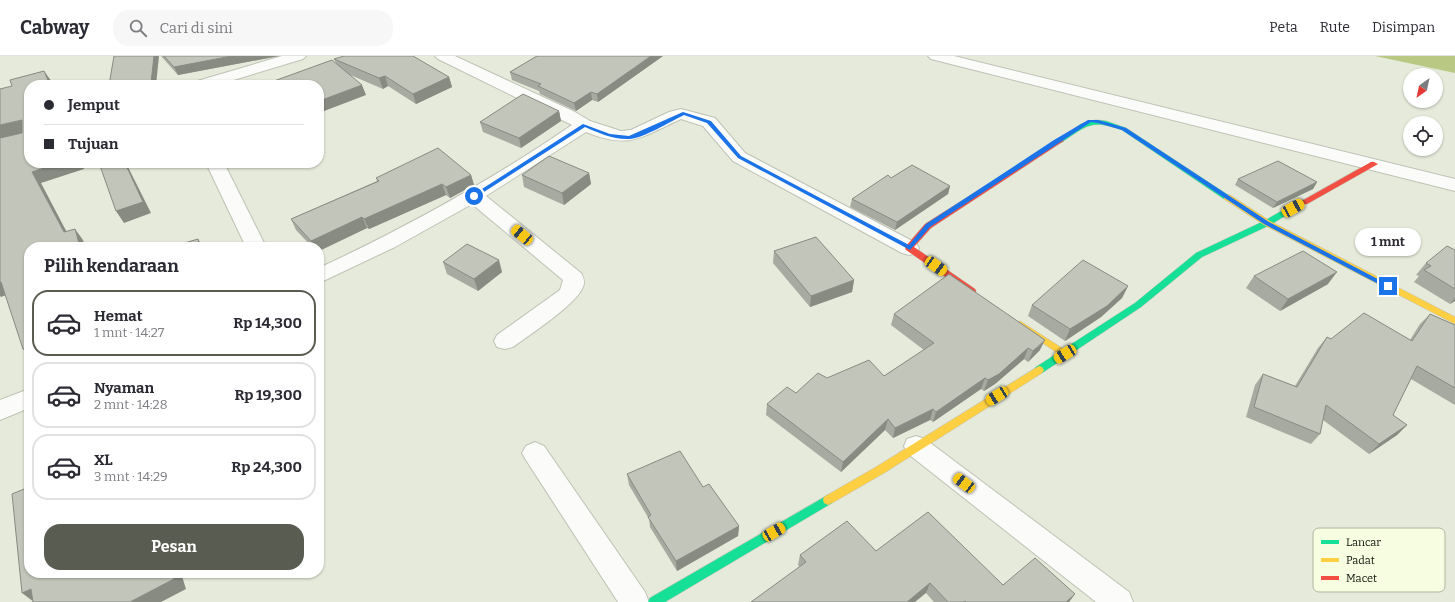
<!DOCTYPE html>
<html lang="id">
<meta charset="utf-8">
<style>
body{margin:0;font-family:Bitter,serif;background:#f7f7f7;color:#2b2b33;height:100vh;display:flex;flex-direction:column;font-size:15px;white-space:nowrap}
*{box-sizing:border-box;margin:0}
p{font-size:13px;color:#7c7c81}
.icon{flex:none;width:22px;height:22px;fill:none;stroke:currentColor;stroke-width:2;stroke-linecap:round;stroke-linejoin:round}
.map{position:relative;flex:1;overflow:hidden}
.drawer{position:absolute;left:24px;top:186px;width:300px;height:336px;display:flex;flex-direction:column;background:#fff;border-radius:16px;box-shadow:0 1px 3px #0004}
.drawer>*{flex:none}
.hud{position:absolute;left:24px;top:24px;width:300px;height:88px;border-radius:16px;box-shadow:0 1px 3px #0004;display:grid;align-content:center;height:88px;padding:0 20px;background:#fff}
.needle{width:26px;rotate:213deg}
.controls{position:absolute;left:1403px;top:12px;display:grid;gap:8px}
.controls a{display:grid;place-items:center;width:40px;height:40px;border-radius:50%;background:#fff;box-shadow:0 1px 3px #0004;font-size:20px}
.end{position:absolute;width:18px;height:18px;margin:-9px;border:5px solid #1a73e8;background:#fff;box-shadow:0 0 0 2px #fff}
.from{border-radius:50%}
.bubble{position:absolute;height:28px;border-radius:14px;background:#fff;box-shadow:0 1px 3px #0004;font-size:13px;font-weight:700;line-height:28px;text-align:center}
.car{position:absolute;width:12px;height:24px;margin:-12px -6px;border-radius:5px;box-shadow:0 0 3px 1px #0007;background:linear-gradient(#f5c518 24%,#345 0 40%,#f5c518 0 76%,#345 0 86%,#f5c518 0)}
.hud b{display:flex;align-items:center;gap:14px;height:38px;font-size:15px}
.hud b+b{border-top:1px solid #e1e1e2}
.hud i{width:10px;height:10px;background:#2b2b33}
ul{padding:0;list-style:none}
li{display:flex;align-items:center;gap:12px;height:66px;margin:0 8px 6px;padding:0 12px;border:2px solid #e1e1e2;border-radius:16px}
li div{flex:1}
li b{display:block;font-size:15px}
li em{font-style:normal;font-weight:700}
li.on{border-color:#595c51}
li>.icon{width:36px;height:36px;stroke-width:1.5}
h2{padding:0 20px;font-size:18px;line-height:48px}
.action{display:flex;gap:8px;margin-top:auto;padding:8px 20px}
.action a{flex:1;height:46px;border-radius:16px;background:#595c51;color:#fff;font-size:16px;font-weight:700;line-height:46px;text-align:center}
header{display:flex;align-items:center;gap:24px;box-sizing:border-box;height:56px;padding:0 20px;background:#fff;border-bottom:1px solid #e1e1e2}
header strong{font-size:19px}
nav{display:flex;gap:22px;margin-inline-start:auto;font-size:14px}
.search{width:280px;height:36px;background:#f7f7f7;display:flex;align-items:center;gap:10px;box-sizing:border-box;padding:0 14px;border-radius:16px;color:#7c7c81;font-size:15px}
.map>svg:first-child{display:block}
.water{fill:#b9c883}
.lines{fill:none;stroke-linecap:round;stroke-linejoin:round}
.street-casing{stroke:#bec2b5;stroke-width:2}
.fast-casing{stroke:#bec2b5;stroke-width:1}
.slow-casing{stroke:#bec2b5;stroke-width:1}
.jam-casing{stroke:#bec2b5;stroke-width:1}
.street{fill:#fbfcf9;fill-rule:evenodd}
.fast{fill:#16e098;fill-rule:evenodd}
.slow{fill:#ffcf43;fill-rule:evenodd}
.jam{fill:#f24e42;fill-rule:evenodd}
.wall{fill:#a7aaa0}
.shaded-wall{fill:#888b82}
.building{fill:#c2c6ba;stroke:#888b82}
.route{fill:#1a73e8}
.key{fill:#f6fde1;stroke:#b0b6a0;stroke-width:1}
.key-label{font-size:11px;fill:#0d0f07}
</style>
<header>
<strong>Cabway</strong>
<div class="search"><svg class="icon" aria-label="search" viewBox="0 0 24 24"><circle cx="10" cy="10" r="6"/><path d="M15 15l6 6"/></svg>Cari di sini</div>
<nav><a>Peta</a><a>Rute</a><a>Disimpan</a></nav>
</header>
<div class="map">
<svg width="1455" height="546" viewBox="0 0 1455 546">
<rect width="100%" height="100%" fill="#e5eada"/>
<path class="water" d="M1375,0H1455V17Z"/>
<g class="lines">
<g class="street-casing">
<g id="street">
<path d="M282,0H306L303,3L217,29H192L194,26Z"/>
<path d="M435,0H455L575,56L590,65L621,75L631,74L669,56L681,53L715,62L745,97L916,187L919,192L916,197L909,199L902,197L733,105L703,70L681,63C641,81 630,94 586,76L486,140L581,217C584,222 585,226 583,231C577,248 529,279 513,291L505,293L497,291L494,285L497,279L560,234L563,224L472,148L395,191L319,227V212C407,171 492,124 572,69L438,3Z"/>
<path d="M928,0H954L1455,123V135L931,3Z"/>
<path d="M206,107H224L266,191H246Z"/>
<path d="M29,333V352L0,364V344Z"/>
<path d="M916,380L925,383L1129,536L1133,546H1096L907,397L904,390L907,383Z"/>
<path d="M535,386L544,390L645,536L649,546H618L526,404L522,397L526,390Z"/>
</g>
</g>
<g class="fast-casing">
<g id="fast">
<path d="M1096,64L1106,65L1126,72L1231,141L1230,143H1224L1122,74C1091,63 1088,69 1062,86L1060,87L1056,85L1081,68Z"/>
<path d="M1301,144H1307L1308,146L1270,169L1202,201L1141,251L1042,317H1036L1034,314L1036,311L1135,247L1196,197L1264,165Z"/>
<path d="M828,439L832,441L833,444L832,447L665,546H648L650,542Z"/>
</g>
</g>
<g class="slow-casing">
<g id="slow">
<path d="M1224,139H1230L1270,165L1455,261V268L1264,169L1224,143Z"/>
<path d="M1020,265L1068,296L1070,298L1068,300H1062L1017,270L1016,268Z"/>
<path d="M1039,310L1042,311L1044,314L1042,317L884,417L832,447L828,449L824,447L823,444L824,441L876,411Z"/>
</g>
</g>
<g class="jam-casing">
<g id="jam">
<path d="M1060,83L1064,85L1062,86L931,172L914,191L975,233L976,235L975,237H969L906,194L905,192L906,190L925,168Z"/>
<path d="M1371,106H1374L1378,108L1307,148H1301L1300,146Z"/>
</g>
</g>
<use href="#street" class="street"/>
<use href="#fast" class="fast"/>
<use href="#slow" class="slow"/>
<use href="#jam" class="jam"/>
</g>
<g class="wall">
<path d="M161,0H279L178,19Z"/>
<path d="M537,0H663L598,46L592,44L576,55L540,38L539,35L512,24L510,16Z"/>
<path d="M334,3L449,21L452,31L416,48L388,30L383,33L348,18L366,39L336,7Z"/>
<path d="M559,55L561,65L521,92L483,76L480,66Z"/>
<path d="M589,117L591,128L564,149L524,131L522,119Z"/>
<path d="M471,119L474,129L450,142L446,139L369,173L367,172L319,195V191H312L296,174L291,163L377,125L376,122Z"/>
<path d="M891,122L950,130L948,138L895,174L850,151L852,143Z"/>
<path d="M1238,123L1317,126L1313,133L1273,152L1235,129Z"/>
<path d="M1455,194V245L1450,248L1414,226L1419,220L1416,219L1426,207Z"/>
<path d="M774,195L854,224L852,236L810,251L773,207Z"/>
<path d="M443,206L502,216L478,235L447,218Z"/>
<path d="M1254,220L1328,228L1280,255L1246,232Z"/>
<path d="M1128,230L1122,242L1101,261L1065,285L1028,260L1032,249Z"/>
<path d="M894,258L1040,294L1028,306L1024,303L995,328L984,335L981,333L933,366L930,364L893,382L885,374L841,416L766,359L767,348L796,337L884,320L924,294L891,269Z"/>
<path d="M1430,258L1455,269V349L1411,323L1393,359L1407,369L1397,379L1369,398L1323,364L1320,378L1311,388L1246,361L1255,329L1263,318L1295,330L1318,292L1327,281L1331,283L1410,284L1420,268Z"/>
<path d="M627,418L703,431L739,470L738,480L677,515L650,471L649,463L629,429Z"/>
<path d="M876,495L1003,529L1075,538L1069,546H934L926,537L800,511L798,509L800,499Z"/>
</g>
<g class="shaded-wall">
<path d="M154,0H159L156,29H138Z"/>
<path d="M232,0H279L178,19L174,11Z"/>
<path d="M651,0H663L598,46L597,38Z"/>
<path d="M44,15L52,26L53,29H50Z"/>
<path d="M385,20L388,30L383,33L379,22Z"/>
<path d="M449,21L452,31L416,48L413,38Z"/>
<path d="M362,29L366,39L319,57V45Z"/>
<path d="M591,36L592,44L576,55L574,47Z"/>
<path d="M559,55L561,65L521,92L519,82Z"/>
<path d="M22,64L29,75L0,83V69Z"/>
<path d="M59,107H82L84,113L41,127L73,188L64,176L32,116Z"/>
<path d="M125,107H126L151,157L124,167L116,155Z"/>
<path d="M589,117L591,128L564,149L562,137Z"/>
<path d="M471,119L474,129L450,142L446,131Z"/>
<path d="M1317,126L1313,133L1273,152L1277,146Z"/>
<path d="M442,128L446,139L369,173L364,163Z"/>
<path d="M950,130L948,138L895,174L897,166Z"/>
<path d="M362,161L367,172L319,195V191H314L311,185Z"/>
<path d="M75,173L83,184L85,191H80Z"/>
<path d="M198,183L203,191H200Z"/>
<path d="M499,204L502,216L478,235L474,223Z"/>
<path d="M1337,216L1328,228L1280,255L1288,243Z"/>
<path d="M854,224L852,236L810,251L811,240Z"/>
<path d="M0,226H1L11,237L1,241L0,240Z"/>
<path d="M1128,230L1122,242L1101,261L1065,285L1070,273Z"/>
<path d="M1455,242V245L1450,248Z"/>
<path d="M1045,284L1040,294L1028,306L1033,295Z"/>
<path d="M29,291V299L23,293Z"/>
<path d="M1028,292L1024,303L995,328L984,335L988,324Z"/>
<path d="M985,322L981,333L933,366L936,356Z"/>
<path d="M933,353L930,364L893,382L895,372Z"/>
<path d="M888,363L885,374L841,416L843,406Z"/>
<path d="M1407,369L1397,379L1369,398L1379,388Z"/>
<path d="M739,470L738,480L677,515L676,505Z"/>
<path d="M173,517H181L186,533L161,546H130Z"/>
<path d="M930,527L926,537L915,546H907Z"/>
<path d="M31,533L34,546L22,537Z"/>
<path d="M1075,538L1069,546H1066Z"/>
</g>
<g class="building">
<path d="M114,0H154L151,27L138,29H109Z"/>
<path d="M164,0H232L174,11Z"/>
<path d="M344,0H413L449,21L413,38L385,20L379,22L334,3Z"/>
<path d="M537,0H651L597,38L591,36L574,47L538,30L541,28L510,16Z"/>
<path d="M332,4L362,29L319,45V29H263Z"/>
<path d="M44,15L50,29H29V107H59L32,116L64,176L75,173L80,191H29V291L23,293L1,226H0V82L22,77V64L0,69V33L12,30L10,24Z"/>
<path d="M523,38L559,55L519,82L480,66Z"/>
<path d="M438,92L471,119L446,131L442,128L364,163L362,161L311,185L291,163L379,125L376,122Z"/>
<path d="M549,100L589,117L562,137L522,119Z"/>
<path d="M1278,105L1317,126L1277,146L1238,123Z"/>
<path d="M99,107H125L143,146L116,155Z"/>
<path d="M912,109L950,130L897,166L852,143L888,119L891,122Z"/>
<path d="M816,181L854,224L811,240L774,195Z"/>
<path d="M198,183L200,191H171Z"/>
<path d="M467,188L499,204L474,223L443,206Z"/>
<path d="M1447,190L1455,194V233L1424,214L1431,210L1426,207Z"/>
<path d="M1303,195L1337,216L1288,243L1254,220Z"/>
<path d="M1083,204L1128,230L1107,250L1070,273L1032,249Z"/>
<path d="M949,218L1045,284L1033,295L1028,292L999,318L988,324L985,322L936,356L933,353L895,372L888,363L843,406L767,348L787,331L796,337L818,317L827,322L869,304L884,320L934,287L894,258Z"/>
<path d="M1364,257L1412,285L1430,258L1455,269V332L1417,310L1393,359L1407,369L1379,388L1326,349L1320,378L1254,351L1263,318L1297,331L1327,281L1331,283Z"/>
<path d="M680,395L703,431L709,428L739,470L676,505L648,461L651,459L627,418Z"/>
<path d="M29,431V517H173L174,523L130,546H33L31,533L22,537L12,438Z"/>
<path d="M928,456L1003,529L1035,502L1075,538L1066,546H966L965,545L963,546H948L930,527L907,546H751L806,506L800,499L847,465L876,495Z"/>
</g>
<path class="route" d="M683,56L711,65L741,100L909,189L926,168L1054,84L1088,64H1098L1126,72L1269,166L1391,230L1386,232L1264,168L1122,74L1098,67L1091,66L930,171L910,194L738,102L707,67L684,59C669,66 646,81 630,83C614,84 599,77 585,71L476,141L471,140L583,68L610,78L629,80Z"/>
<rect x="1313" y="472" width="132" height="64" rx="6" class="key"/>
<rect x="1321" y="484" width="18" height="4" fill="#16e098"/>
<rect x="1321" y="502" width="18" height="4" fill="#ffcf43"/>
<rect x="1321" y="520" width="18" height="4" fill="#f24e42"/>
<g class="key-label">
<text x="1346" y="490">Lancar</text>
<text x="1346" y="508">Padat</text>
<text x="1346" y="526">Macet</text>
</g>
</svg>
<div class="controls">
<a><svg class="needle" viewBox="-14 -14 28 28"><path d="M0-13l5 13h-10z" fill="#e53935"/><path d="M0 13l5-13h-10z" fill="#7c7c81"/></svg></a>
<a><svg class="icon" aria-label="locate" viewBox="0 0 24 24"><circle cx="12" cy="12" r="6"/><path d="M12 2v4M12 18v4M2 12h4M18 12h4"/></svg></a>
</div>
<i class="end from" style="left:474px;top:140px"></i>
<i class="end" style="left:1388px;top:230px"></i>
<div class="bubble" style="left:1355px;top:172px;width:66px">1 mnt</div>
<i class="car" style="left:1293px;top:152px;rotate:61deg"></i>
<i class="car" style="left:522px;top:179px;rotate:309deg"></i>
<i class="car" style="left:936px;top:210px;rotate:125deg"></i>
<i class="car" style="left:1065px;top:298px;rotate:238deg"></i>
<i class="car" style="left:997px;top:340px;rotate:238deg"></i>
<i class="car" style="left:964px;top:427px;rotate:307deg"></i>
<i class="car" style="left:774px;top:476px;rotate:60deg"></i>
<div class="hud">
<b><i class="from"></i>Jemput</b>
<b><i></i>Tujuan</b>
</div>
<section class="drawer">
<h2>Pilih kendaraan</h2>
<ul>
<li class="on"><svg class="icon" aria-label="car" viewBox="0 0 24 24"><path d="M5 17H2v-5l4-1 3-4h7l3 4 3 1v5h-3M9 17h6M6 11h13"/><circle cx="7" cy="17" r="2"/><circle cx="17" cy="17" r="2"/></svg><div><b>Hemat</b><p>1 mnt · 14:27</p></div><em>Rp 14,300</em></li>
<li><svg class="icon" aria-label="car" viewBox="0 0 24 24"><path d="M5 17H2v-5l4-1 3-4h7l3 4 3 1v5h-3M9 17h6M6 11h13"/><circle cx="7" cy="17" r="2"/><circle cx="17" cy="17" r="2"/></svg><div><b>Nyaman</b><p>2 mnt · 14:28</p></div><em>Rp 19,300</em></li>
<li><svg class="icon" aria-label="car" viewBox="0 0 24 24"><path d="M5 17H2v-5l4-1 3-4h7l3 4 3 1v5h-3M9 17h6M6 11h13"/><circle cx="7" cy="17" r="2"/><circle cx="17" cy="17" r="2"/></svg><div><b>XL</b><p>3 mnt · 14:29</p></div><em>Rp 24,300</em></li>
</ul>
<div class="action"><a>Pesan</a></div>
</section>
</div>
